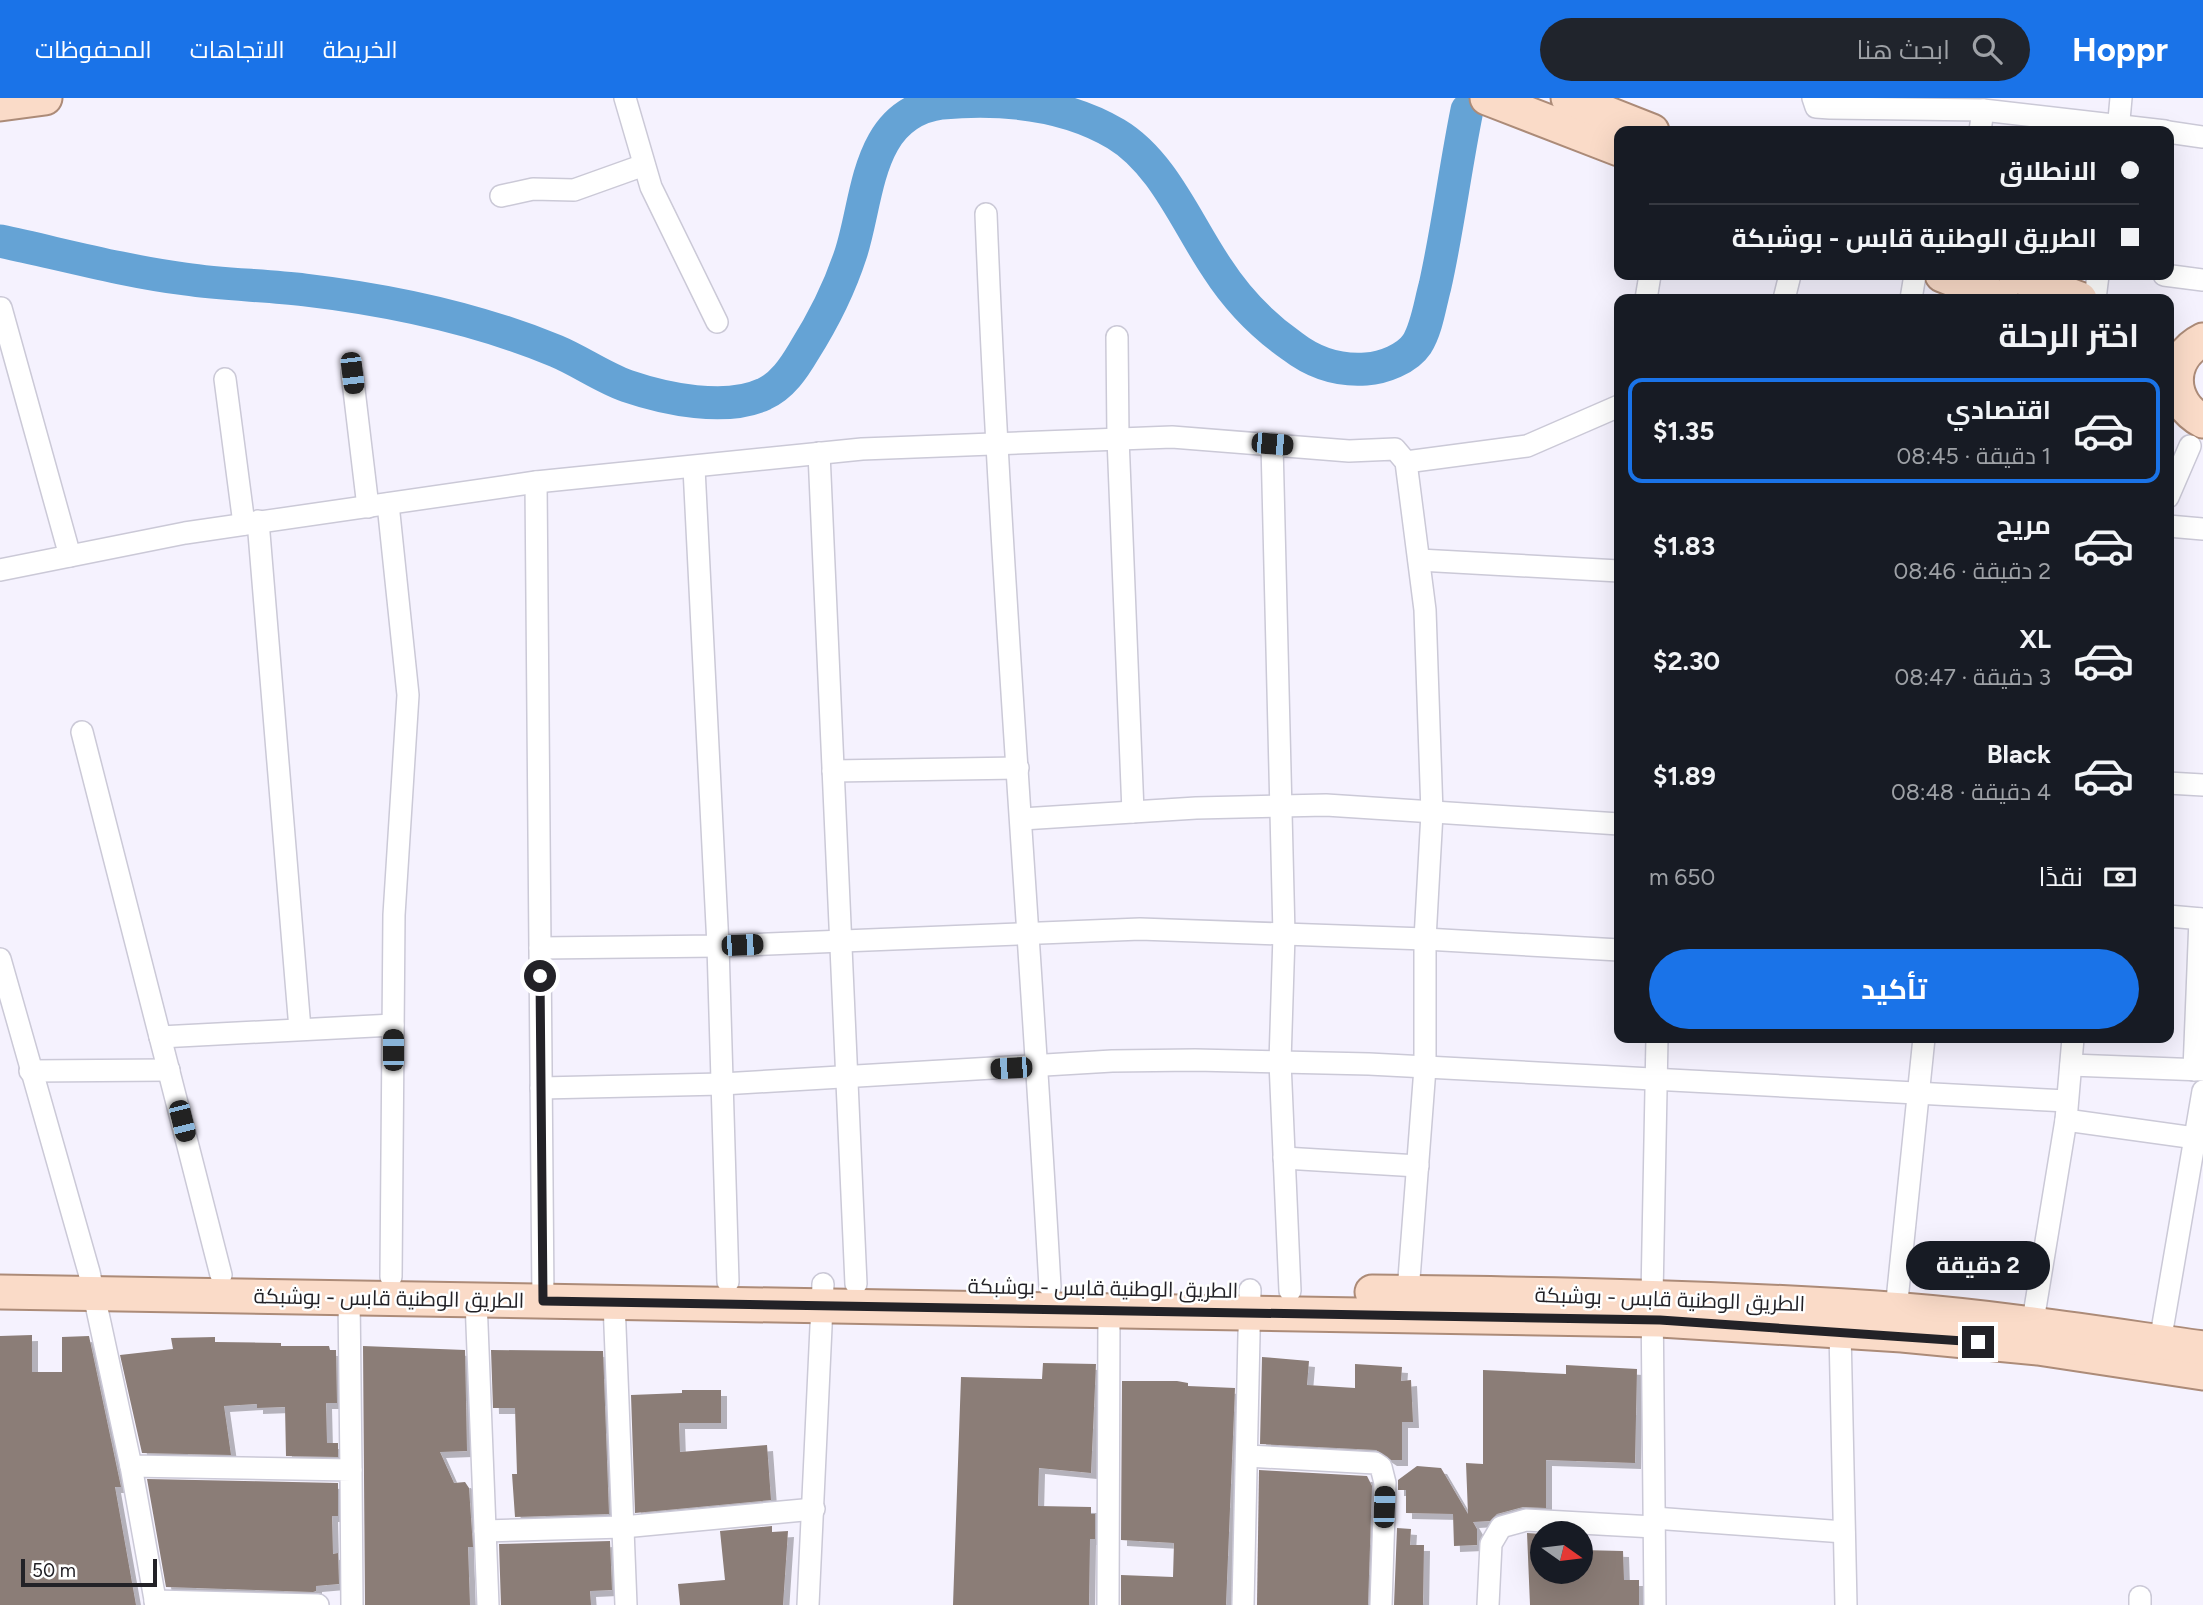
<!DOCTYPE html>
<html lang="ar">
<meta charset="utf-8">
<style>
body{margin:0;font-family:Figtree,Cairo,sans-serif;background:#20242c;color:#f1f3f6;direction:rtl;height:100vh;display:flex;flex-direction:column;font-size:26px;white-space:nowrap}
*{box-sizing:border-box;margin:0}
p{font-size:23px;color:#9ea1a6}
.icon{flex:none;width:38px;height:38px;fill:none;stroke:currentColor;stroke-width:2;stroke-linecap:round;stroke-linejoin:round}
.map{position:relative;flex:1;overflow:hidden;direction:ltr}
.details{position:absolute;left:1614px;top:196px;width:560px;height:749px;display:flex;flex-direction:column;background:#171b24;border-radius:14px;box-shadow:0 7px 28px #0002;direction:rtl}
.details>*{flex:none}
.banner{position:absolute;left:1614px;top:28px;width:560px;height:154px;border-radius:14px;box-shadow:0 7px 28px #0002;direction:rtl;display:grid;align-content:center;height:154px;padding:0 35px;background:#171b24}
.needle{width:46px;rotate:104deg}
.fabs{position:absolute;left:1530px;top:1423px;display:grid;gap:14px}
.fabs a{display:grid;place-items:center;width:63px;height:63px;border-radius:50%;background:#171b24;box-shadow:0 7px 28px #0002;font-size:35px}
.scale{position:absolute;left:21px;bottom:18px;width:136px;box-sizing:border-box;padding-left:7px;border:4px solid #232227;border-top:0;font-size:19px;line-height:24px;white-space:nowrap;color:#232227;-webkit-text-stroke:5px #fff;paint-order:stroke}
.end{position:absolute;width:32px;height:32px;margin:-16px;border:9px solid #232227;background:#fff;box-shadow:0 0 0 4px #fff}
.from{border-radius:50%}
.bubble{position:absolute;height:49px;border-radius:24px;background:#171b24;box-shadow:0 7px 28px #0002;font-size:23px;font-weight:700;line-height:49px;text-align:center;direction:rtl}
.car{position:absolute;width:21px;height:42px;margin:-21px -10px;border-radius:9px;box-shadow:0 0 5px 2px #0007;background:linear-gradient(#222 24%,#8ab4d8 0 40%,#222 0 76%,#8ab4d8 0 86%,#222 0)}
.banner b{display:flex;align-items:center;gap:24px;height:66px;font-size:26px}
.banner b+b{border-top:2px solid #363941}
.banner i{width:18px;height:18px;background:#f1f3f6}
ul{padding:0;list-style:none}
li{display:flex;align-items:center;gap:21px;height:105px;margin:0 14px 10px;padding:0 21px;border:4px solid transparent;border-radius:14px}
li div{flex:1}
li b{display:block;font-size:26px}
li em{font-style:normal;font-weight:700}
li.on{border-color:#1a73e8}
li>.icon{width:63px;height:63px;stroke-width:1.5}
h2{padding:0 35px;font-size:32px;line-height:84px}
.pay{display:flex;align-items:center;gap:18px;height:77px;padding:0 35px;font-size:26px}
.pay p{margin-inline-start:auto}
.cta{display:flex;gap:14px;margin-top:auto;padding:14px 35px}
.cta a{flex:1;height:80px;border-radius:42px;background:#1a73e8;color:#fff;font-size:28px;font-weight:700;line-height:80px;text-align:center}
header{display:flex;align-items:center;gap:42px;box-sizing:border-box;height:98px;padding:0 35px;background:#1a73e8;color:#fff}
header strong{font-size:33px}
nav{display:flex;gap:38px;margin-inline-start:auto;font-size:24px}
.search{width:490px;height:63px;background:#20242c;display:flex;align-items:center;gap:18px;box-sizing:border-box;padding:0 24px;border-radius:38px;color:#9ea1a6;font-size:26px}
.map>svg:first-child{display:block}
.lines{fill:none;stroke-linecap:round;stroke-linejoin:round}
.river{stroke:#65a3d5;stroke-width:33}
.building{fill:#8b7d77;filter:url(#shadow)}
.street-casing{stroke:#cbc9d7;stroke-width:24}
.primary-casing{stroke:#ac8b78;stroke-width:37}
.street{stroke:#fff;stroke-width:21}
.primary{stroke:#fadbc8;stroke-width:33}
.route{stroke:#232227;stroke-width:9}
.labels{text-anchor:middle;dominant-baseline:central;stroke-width:5;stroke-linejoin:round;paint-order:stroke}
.street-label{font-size:21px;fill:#232227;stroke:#fff}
</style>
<header>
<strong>Hoppr</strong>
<div class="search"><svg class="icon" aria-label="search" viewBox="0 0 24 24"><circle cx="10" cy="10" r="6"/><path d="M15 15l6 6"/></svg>ابحث هنا</div>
<nav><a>الخريطة</a><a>الاتجاهات</a><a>المحفوظات</a></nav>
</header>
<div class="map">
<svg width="2203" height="1507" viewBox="0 0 2203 1507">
<defs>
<filter id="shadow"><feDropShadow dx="6" dy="6" stdDeviation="0" flood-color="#0004"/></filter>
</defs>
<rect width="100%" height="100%" fill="#f5f2fe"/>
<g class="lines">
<path class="river" d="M0,143C61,156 123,173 185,181C225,187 265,187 305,192C390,202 476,220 556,253C580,263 602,279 627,288C665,301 726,314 764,296C782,288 794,270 804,253C823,223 840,189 851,155C869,99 866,15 942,5C1001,0 1064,5 1116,36C1163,64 1187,126 1217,170C1237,201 1262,227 1292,248C1314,265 1339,273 1366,271C1383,270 1407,261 1417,246C1427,230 1430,206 1435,188C1448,130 1455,71 1467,12"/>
</g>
<g class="building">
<path d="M32,1237V1274H62V1239L89,1238L121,1389H115L136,1507H0V1238Z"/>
<path d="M215,1239V1244L281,1245V1248H329L330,1252H336L337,1305H326L327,1345H338V1359L286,1358L285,1309L257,1310V1306L224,1308L231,1357L142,1355L120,1257L173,1251L171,1240Z"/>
<path d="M363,1248L465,1252L467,1353L440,1354L454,1385L465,1384L469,1390L473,1449H468L470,1507H365Z"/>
<path d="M491,1252L603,1253L609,1416L515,1419L512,1376H517L515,1310H493Z"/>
<path d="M1262,1259L1309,1263L1307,1287L1355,1290V1266L1402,1269L1401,1283L1411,1282L1413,1324H1402V1362H1391L1376,1352L1260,1346Z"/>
<path d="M1043,1265L1096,1266L1091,1375L1039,1370L1038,1408L1091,1409V1416H1095V1441H1090L1089,1507H953L961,1279L1042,1281Z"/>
<path d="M1566,1267L1637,1271L1635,1365L1546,1362V1410L1523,1409L1497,1416L1490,1423L1473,1424L1477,1431V1447L1454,1448L1453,1416L1406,1415V1392H1398V1382L1417,1368L1441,1370L1468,1416L1466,1365L1483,1366V1272L1566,1276Z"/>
<path d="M1122,1283H1177L1188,1285V1288L1235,1290L1226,1507H1121V1477L1173,1479L1174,1445L1121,1442Z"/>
<path d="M682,1292H721V1325H679L680,1354L767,1347L771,1402L635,1415L631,1297L682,1295Z"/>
<path d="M1259,1372L1367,1378L1372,1388L1368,1507H1257Z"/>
<path d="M147,1381L338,1385V1418H332L333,1456L338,1455L339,1486L316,1488V1493L313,1494L166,1489Z"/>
<path d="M772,1428V1434L788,1433L783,1507H680L678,1486L725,1482L720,1433Z"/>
<path d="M1397,1430L1411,1431L1410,1447H1424L1423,1507H1394Z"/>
<path d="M1527,1435L1542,1436V1474H1580V1452L1623,1453L1624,1482H1639V1507H1530Z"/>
<path d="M610,1443L612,1492L590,1493L591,1507H501L499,1446Z"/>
</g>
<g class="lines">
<g class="street-casing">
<g id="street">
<path d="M625,0L651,89L717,224"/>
<path d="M1813,0L1816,9L1830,10L1983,12L2165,33"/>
<path d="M1980,33L1983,12"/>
<path d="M2118,33L2121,0"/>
<path d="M2168,34L2203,39"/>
<path d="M501,98L533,91L574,92L644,67"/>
<path d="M986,116C1000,474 1030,831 1050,1189"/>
<path d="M2164,177L2203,182"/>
<path d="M1646,201L1650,177"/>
<path d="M1784,201L1790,177"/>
<path d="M1911,201L1915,177"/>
<path d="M2095,201L2098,177"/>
<path d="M1,210L70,458"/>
<path d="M1117,239L1118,340L1133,714"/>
<path d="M352,275L368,409"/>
<path d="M225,281L244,426"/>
<path d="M1272,346L1284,837L1280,964L1290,1193"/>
<path d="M819,355L856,1186"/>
<path d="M1406,364L1527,348L1619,308"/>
<path d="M694,370L718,848L728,1184"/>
<path d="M536,384L543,1203"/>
<path d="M2168,399L2190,348"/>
<path d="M388,406L408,597L394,817L391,1179"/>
<path d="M258,423L300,931"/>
<path d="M2168,428L2203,431"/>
<path d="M1419,462L1619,473"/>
<path d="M0,472L185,435L536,384L862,351L1172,339L1349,353L1395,351L1406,364L1425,512L1432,715L1425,841V970L1408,1194"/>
<path d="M82,634L221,1177"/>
<path d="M833,673L1018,670"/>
<path d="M2168,685L2203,687"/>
<path d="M1022,721L1196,710L1326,707L1619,726"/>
<path d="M2168,818L2203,821"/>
<path d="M540,850L718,848L1140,831L1425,841L1619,852"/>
<path d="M0,861L89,1174L131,1368L351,1372L352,1507"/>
<path d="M160,939L393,927"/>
<path d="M2071,967L2203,972"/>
<path d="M2194,972L2200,821"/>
<path d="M30,973L169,972"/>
<path d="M541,990L722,986L1112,963L1195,962L1369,966L2067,1003"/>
<path d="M2066,1022L2203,1041"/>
<path d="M1284,1060L1418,1068"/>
<path d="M349,1199L351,1372"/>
<path d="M476,1202L488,1507"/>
<path d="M614,1204L626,1507"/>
<path d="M1896,1212L1924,940"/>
<path d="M1840,1233L1846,1507"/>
<path d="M2031,1235L2066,1022L2073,940"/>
<path d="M2160,1244L2203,993"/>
<path d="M1247,1358L1375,1365L1381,1369L1385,1385L1381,1507"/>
<path d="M131,1368L156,1507"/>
<path d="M1654,1420L1844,1434"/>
<path d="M485,1433L623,1429L814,1411"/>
<path d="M155,1503L318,1507"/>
<path d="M808,1507L823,1186"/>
<path d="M1108,1507L1109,1212"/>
<path d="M1243,1507L1250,1192"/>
<path d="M1488,1507L1491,1446L1501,1429L1526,1422L1654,1429"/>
<path d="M1655,1507L1652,1198L1657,940"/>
<path d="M2140,1507V1499"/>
</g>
</g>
<g class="primary-casing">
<g id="primary">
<path d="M1487,0L1619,51"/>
<path d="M1568,0L1652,33"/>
<path d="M0,6L45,0"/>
<path d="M1942,177L2002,201"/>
<path d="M2015,177L2080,201"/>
<path d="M2203,242C2167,260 2168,305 2203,323"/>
<path d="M0,1194L1660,1222L1902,1237L2038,1250L2203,1275"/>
<path d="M1372,1194C1549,1196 1726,1199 1903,1212C2003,1220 2103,1236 2203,1250"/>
</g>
</g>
<use href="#street" class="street"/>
<use href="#primary" class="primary"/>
</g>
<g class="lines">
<path class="route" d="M540,878L543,1203L1660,1222L1978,1244"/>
</g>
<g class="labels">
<g class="street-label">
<text transform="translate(1103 1190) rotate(1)">الطريق الوطنية قابس - بوشبكة</text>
<text transform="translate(389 1200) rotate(1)">الطريق الوطنية قابس - بوشبكة</text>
<text transform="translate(1670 1201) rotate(2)">الطريق الوطنية قابس - بوشبكة</text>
</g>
</g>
</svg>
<div class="fabs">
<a><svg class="needle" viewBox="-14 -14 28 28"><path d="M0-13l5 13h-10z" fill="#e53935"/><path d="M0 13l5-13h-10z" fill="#9ea1a6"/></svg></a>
</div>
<div class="scale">50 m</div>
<i class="end from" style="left:540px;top:878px"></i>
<i class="end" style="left:1978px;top:1244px"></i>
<div class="bubble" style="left:1906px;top:1143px;width:144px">2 دقيقة</div>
<i class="car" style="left:352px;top:275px;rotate:173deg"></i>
<i class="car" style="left:1272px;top:346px;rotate:95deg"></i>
<i class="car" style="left:742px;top:847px;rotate:88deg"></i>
<i class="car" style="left:393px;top:952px;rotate:0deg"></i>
<i class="car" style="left:1011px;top:970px;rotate:267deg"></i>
<i class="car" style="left:182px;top:1023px;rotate:166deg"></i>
<i class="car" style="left:1384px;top:1409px;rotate:2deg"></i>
<div class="banner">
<b><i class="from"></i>الانطلاق</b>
<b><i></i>الطريق الوطنية قابس - بوشبكة</b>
</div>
<section class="details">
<h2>اختر الرحلة</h2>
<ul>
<li class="on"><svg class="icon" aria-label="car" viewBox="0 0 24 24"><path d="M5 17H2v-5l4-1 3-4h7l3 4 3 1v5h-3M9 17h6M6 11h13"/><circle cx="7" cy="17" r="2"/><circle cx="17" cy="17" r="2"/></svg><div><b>اقتصادي</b><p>1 دقيقة · 08:45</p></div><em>$1.35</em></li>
<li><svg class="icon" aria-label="car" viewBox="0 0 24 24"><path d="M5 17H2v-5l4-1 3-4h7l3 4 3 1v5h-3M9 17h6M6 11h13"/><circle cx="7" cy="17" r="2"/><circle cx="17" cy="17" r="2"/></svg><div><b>مريح</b><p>2 دقيقة · 08:46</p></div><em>$1.83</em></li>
<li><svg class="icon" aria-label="car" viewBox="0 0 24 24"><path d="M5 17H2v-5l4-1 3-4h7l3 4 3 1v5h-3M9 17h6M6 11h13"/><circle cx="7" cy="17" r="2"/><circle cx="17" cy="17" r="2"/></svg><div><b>XL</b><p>3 دقيقة · 08:47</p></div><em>$2.30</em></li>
<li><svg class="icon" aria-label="car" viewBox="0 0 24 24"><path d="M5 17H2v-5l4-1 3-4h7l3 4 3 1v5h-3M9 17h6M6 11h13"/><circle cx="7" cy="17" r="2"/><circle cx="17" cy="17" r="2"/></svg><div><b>Black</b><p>4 دقيقة · 08:48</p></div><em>$1.89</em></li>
</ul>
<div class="pay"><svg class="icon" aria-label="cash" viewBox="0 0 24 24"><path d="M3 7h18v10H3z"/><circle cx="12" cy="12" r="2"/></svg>نقدًا<p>650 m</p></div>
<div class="cta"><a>تأكيد</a></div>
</section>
</div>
